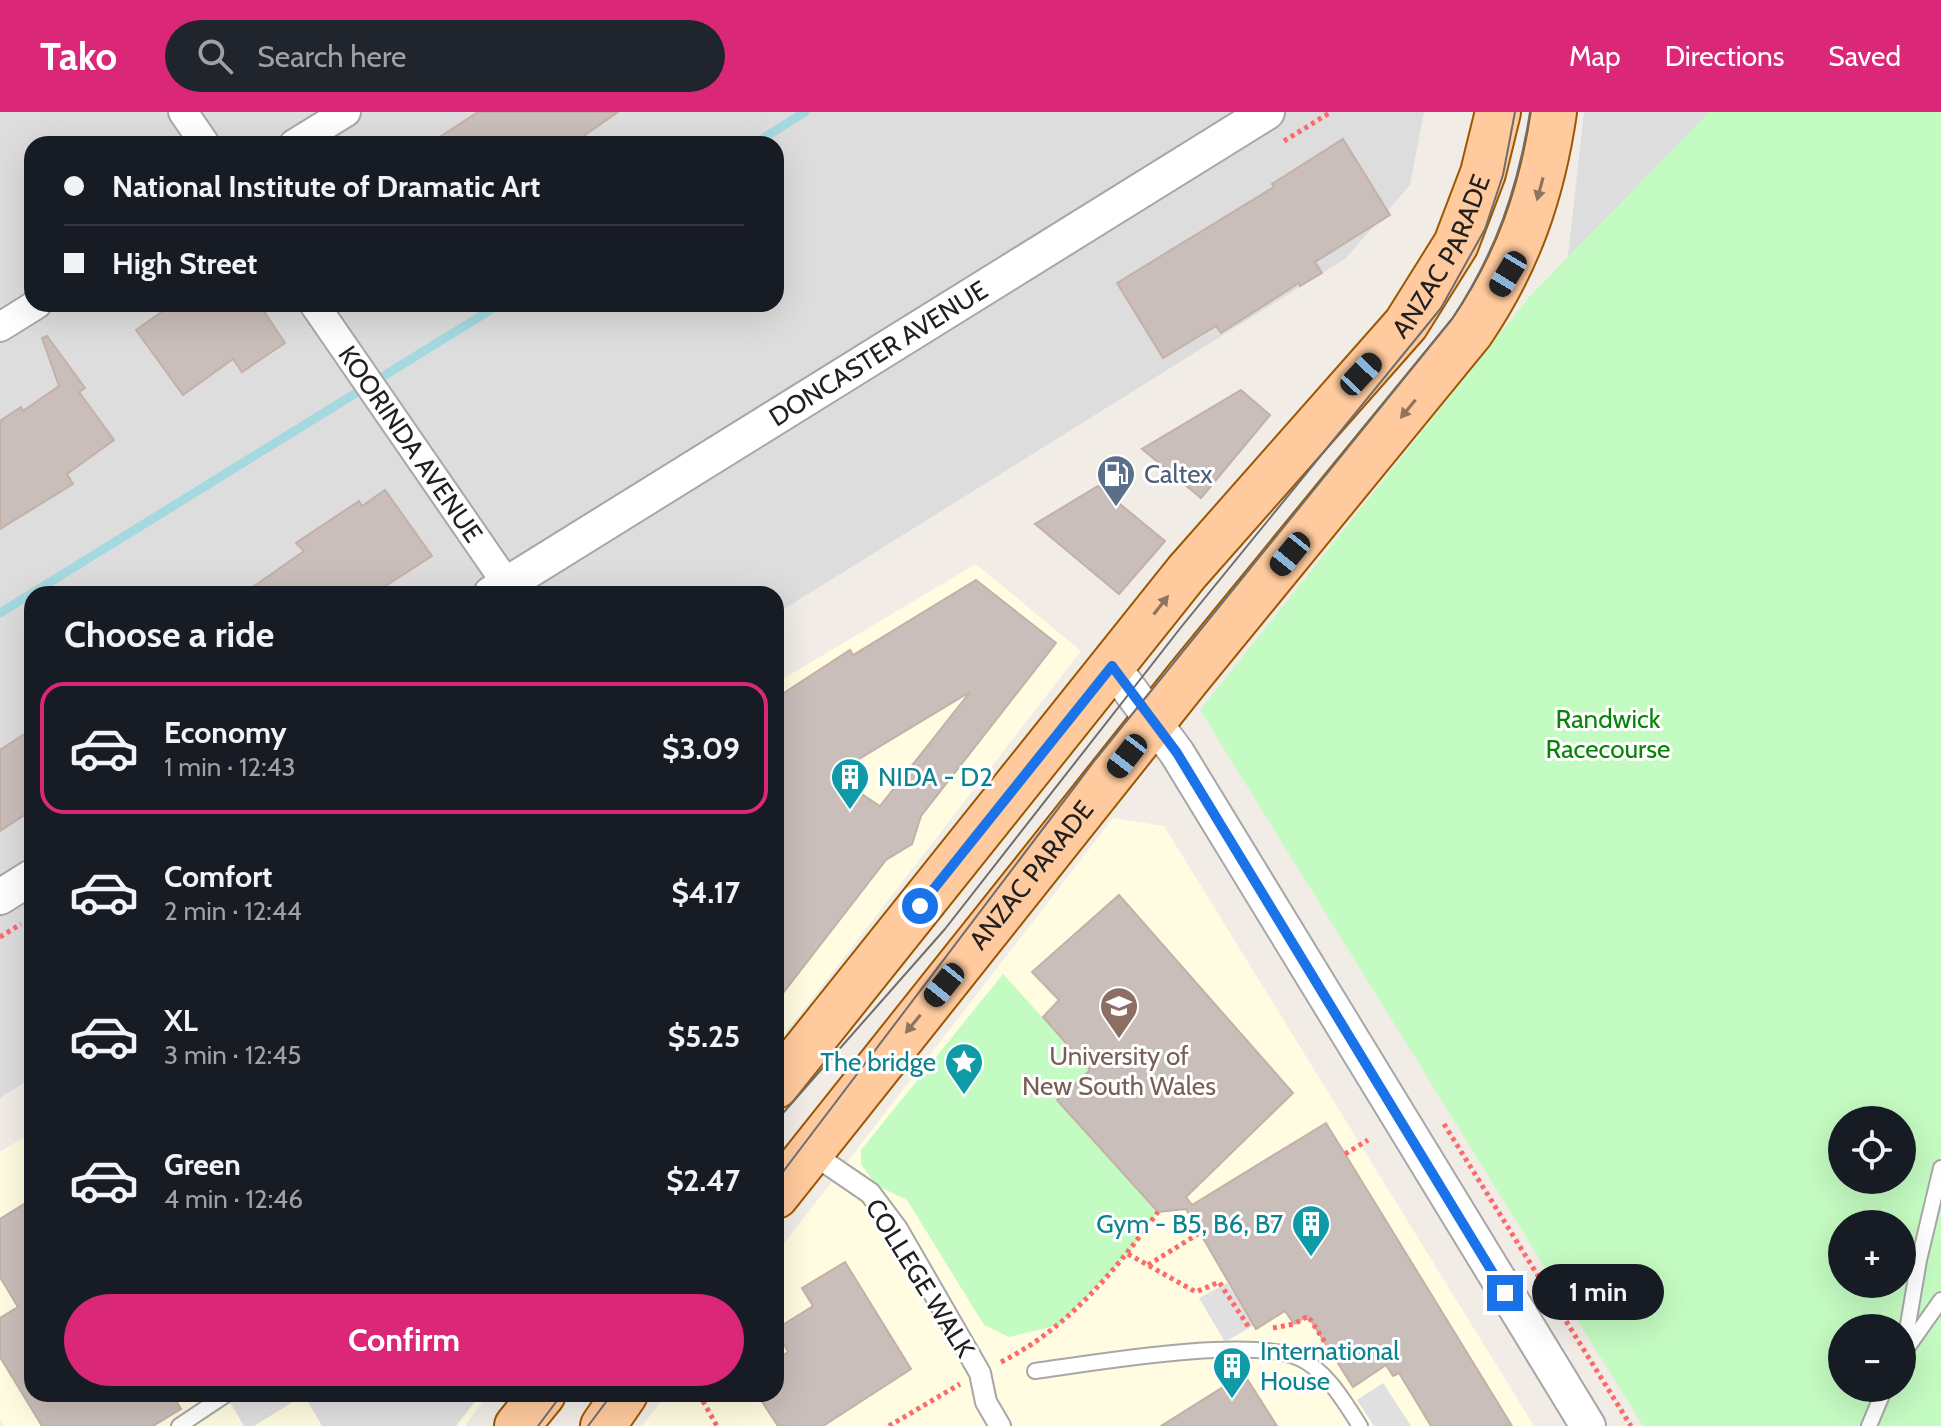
<!DOCTYPE html>
<meta charset="utf-8">
<style>
body{margin:0;font-family:Cabin,sans-serif;background:#20242c;color:#f1f3f6;height:100vh;display:flex;flex-direction:column;font-size:30px;white-space:nowrap}
*{box-sizing:border-box;margin:0}
p{font-size:26px;color:#9ea1a6}
.icon{flex:none;width:44px;height:44px;fill:none;stroke:currentColor;stroke-width:2;stroke-linecap:round;stroke-linejoin:round}
.map{position:relative;flex:1;overflow:hidden}
.panel{position:absolute;left:24px;top:474px;width:760px;height:816px;display:flex;flex-direction:column;background:#171b24;border-radius:24px;box-shadow:0 8px 32px #0002}
.panel>*{flex:none}
.top-card{position:absolute;left:24px;top:24px;width:760px;height:176px;border-radius:24px;box-shadow:0 8px 32px #0002;display:grid;align-content:center;height:176px;padding:0 40px;background:#171b24}
.buttons{position:absolute;left:1828px;top:994px;display:grid;gap:16px}
.buttons a{display:grid;place-items:center;width:88px;height:88px;border-radius:50%;background:#171b24;box-shadow:0 8px 32px #0002;font-size:40px}
.end{position:absolute;width:36px;height:36px;margin:-18px;border:10px solid #1a73e8;background:#fff;box-shadow:0 0 0 4px #fff}
.from{border-radius:50%}
.bubble{position:absolute;height:56px;border-radius:28px;background:#171b24;box-shadow:0 8px 32px #0002;font-size:26px;font-weight:800;line-height:56px;text-align:center}
.car{position:absolute;width:24px;height:48px;margin:-24px -12px;border-radius:10px;box-shadow:0 0 6px 2px #0007;background:linear-gradient(#222 24%,#8ab4d8 0 40%,#222 0 76%,#8ab4d8 0 86%,#222 0)}
.top-card b{display:flex;align-items:center;gap:28px;height:76px;font-size:30px}
.top-card b+b{border-top:2px solid #363941}
.top-card i{width:20px;height:20px;background:#f1f3f6}
ul{padding:0;list-style:none}
li{display:flex;align-items:center;gap:24px;height:132px;margin:0 16px 12px;padding:0 24px;border:4px solid transparent;border-radius:24px}
li div{flex:1}
li b{display:block;font-size:30px}
li em{font-style:normal;font-weight:800}
li.current{border-color:#db2777}
li>.icon{width:72px;height:72px;stroke-width:1.5}
h2{padding:0 40px;font-size:36px;line-height:96px}
.button{display:flex;gap:16px;margin-top:auto;padding:16px 40px}
.button a{flex:1;height:92px;border-radius:48px;background:#db2777;color:#fff;font-size:32px;font-weight:800;line-height:92px;text-align:center}
header{display:flex;align-items:center;gap:48px;box-sizing:border-box;height:112px;padding:0 40px;background:#db2777;color:#fff}
header strong{font-size:38px}
nav{display:flex;gap:44px;margin-inline-start:auto;font-size:28px}
.search{width:560px;height:72px;background:#20242c;display:flex;align-items:center;gap:20px;box-sizing:border-box;padding:0 28px;border-radius:44px;color:#9ea1a6;font-size:30px}
.map>svg:first-child{display:block}
.residential{fill:#dedddd;fill-rule:evenodd}
.education{fill:#fffce1}
.park{fill:#c4fbc2;fill-rule:evenodd}
.parking{fill:#e0e0e0}
.lines{fill:none;stroke-linecap:round;stroke-linejoin:round}
.stream{stroke:#a5d9e0;stroke-width:9}
.building{fill:#c9beb9;stroke:#c3b1a8;stroke-width:2;fill-rule:evenodd}
.service-casing{stroke:#a7a7a7;stroke-width:18}
.pedestrian-casing{stroke:#a7a7a7;stroke-width:24}
.minor-casing{stroke:#a7a7a7;stroke-width:32}
.tertiary-casing{stroke:#a7a7a7;stroke-width:38}
.primary-casing{stroke:#9c5800;stroke-width:48}
.path{stroke:#fe696a;stroke-width:5;stroke-dasharray:4 4;stroke-linecap:butt}
.service{stroke:#fff;stroke-width:14}
.pedestrian{stroke:#fff;stroke-width:20}
.minor{stroke:#fff;stroke-width:28}
.tertiary{stroke:#fff;stroke-width:34}
.primary{stroke:#ffca9d;stroke-width:44}
.tram{stroke:#6e6e6e;stroke-width:2}
.oneway{fill:#90755e}
.route{stroke:#1a73e8;stroke-width:10}
.labels{text-anchor:middle;dominant-baseline:central;stroke-width:6;stroke-linejoin:round;paint-order:stroke}
.street-label{font-size:26px;fill:#202020;stroke:#fff}
.service-label{font-size:26px;fill:#4e5e75;stroke:#fff;text-anchor:start}
.park-label{font-size:26px;fill:#0a8408;stroke:#fff}
.culture-label{font-size:26px;fill:#0d838f;stroke:#fff;text-anchor:start}
.education-label{font-size:26px;fill:#785e54;stroke:#fff}
</style>
<header>
<strong>Tako</strong>
<div class="search"><svg class="icon" aria-label="search" viewBox="0 0 24 24"><circle cx="10" cy="10" r="6"/><path d="M15 15l6 6"/></svg>Search here</div>
<nav><a>Map</a><a>Directions</a><a>Saved</a></nav>
</header>
<div class="map">
<svg width="1941" height="1314" viewBox="0 0 1941 1314">
<rect width="100%" height="100%" fill="#f1ece6"/>
<g class="residential">
<path d="M0,0H1424L1410,73L1345,147L776,502V482H32V966L0,986ZM32,32H776V192H32Z"/>
<path d="M1584,0H1710L1567,153Z"/>
</g>
<g class="education">
<path d="M976,452L1081,539L776,933V571Z"/>
<path d="M1113,706L1164,714L1534,1314H642L667,1282H776V1142Z"/>
<path d="M32,1020V1282H488L465,1314H4L0,1308V1040Z"/>
</g>
<g class="park">
<path d="M1709,0H1941V1314H1643L1200,598L1529,185ZM1842,1008H1902V1068H1842ZM1842,1112H1902V1172H1842ZM1842,1216H1902V1276H1842Z"/>
<path d="M1003,862L1090,958L1057,988L1158,1100L1128,1142L1059,1213L1009,1225L984,1213L907,1088L876,1073L861,1052V1038Z"/>
</g>
<g class="parking">
<path d="M1227,1171L1254,1213L1225,1230L1199,1186Z"/>
<path d="M1383,1271L1411,1314H1374L1357,1288Z"/>
<path d="M225,1282H481L456,1314H322L304,1283L254,1314H244Z"/>
</g>
<g class="lines">
<g class="stream">
<path d="M754,32L805,0"/>
<path d="M0,501L500,192"/>
</g>
</g>
<g class="building">
<path d="M478,0H618L572,32H429Z"/>
<path d="M1343,27L1390,103L1315,150L1322,161L1300,174L1299,171L1221,221L1216,214L1163,246L1117,171L1274,75L1272,72Z"/>
<path d="M173,192H259L285,231L242,260L233,247L183,283L136,218Z"/>
<path d="M47,224L85,276L79,280L114,328L67,362L73,372L0,417V309L21,295L23,299L59,274L42,226Z"/>
<path d="M1241,278L1270,303L1201,386L1142,337Z"/>
<path d="M1098,374L1165,429L1119,482L1035,412Z"/>
<path d="M385,378L432,444L373,482H243L304,439L296,431L359,389L362,394Z"/>
<path d="M976,468L1056,531L921,704L912,732L886,748L776,890V586L850,538L853,543ZM970,580L880,694L860,681L844,656Z"/>
<path d="M32,617V698L0,719V638Z"/>
<path d="M1119,783L1293,981L1186,1085L1192,1093L1326,1011L1512,1314H1431L1399,1261L1393,1264L1386,1253L1353,1275L1308,1204L1294,1212L1285,1199L1256,1217L1186,1097L1158,1100L1057,988L1090,958L1043,905L1059,888L1032,860Z"/>
<path d="M32,1087V1282H172L181,1297L153,1314H42L0,1245V1206L18,1195L0,1165V1107Z"/>
<path d="M845,1150L911,1257L823,1314H778L757,1282H776V1248L788,1240L776,1217L813,1194L802,1176Z"/>
<path d="M1244,1262L1277,1314H1161Z"/>
</g>
<g class="lines">
<g class="service-casing">
<g id="service">
<path d="M1907,1236L1941,1188"/>
<path d="M1903,1242L1919,1148L1941,1056"/>
<path d="M1035,1259C1094,1251 1247,1224 1299,1246C1326,1258 1344,1289 1360,1314"/>
<path d="M179,1314L227,1282"/>
<path d="M1869,1314L1885,1276"/>
</g>
</g>
<g class="pedestrian-casing">
<path id="pedestrian" d="M810,1040L870,1081L897,1117L980,1261L986,1290L1000,1314"/>
</g>
<g class="minor-casing">
<g id="minor">
<path d="M183,0L205,32"/>
<path d="M294,32L346,0"/>
<path id="s1" d="M314,192L507,472"/>
<path d="M0,215L37,192"/>
</g>
</g>
<g class="tertiary-casing">
<g id="tertiary">
<path id="s2" d="M491,482L1267,0"/>
<path d="M1112,554L1177,641L1588,1314"/>
<path d="M0,785L32,765"/>
</g>
</g>
<g class="primary-casing">
<g id="primary">
<path id="s3" d="M776,974L1187,460L1406,212L1456,132L1483,61L1498,0"/>
<path id="s4" d="M776,1084L1188,566L1471,220C1518,151 1542,82 1554,0"/>
<path d="M517,1314L543,1282"/>
<path d="M603,1314L625,1282"/>
</g>
</g>
<g class="path">
<path d="M1284,29L1331,0"/>
<path d="M0,825L21,812"/>
<path d="M1444,1012L1631,1314"/>
<path d="M1345,1042L1368,1028"/>
<path d="M1128,1142L1196,1180L1219,1170L1250,1217"/>
<path d="M1148,1153L1198,1122"/>
<path d="M1273,1216L1294,1212L1308,1204L1332,1241"/>
<path d="M1001,1250C1067,1217 1115,1159 1158,1100"/>
<path d="M699,1282L717,1314"/>
<path d="M889,1314L960,1272"/>
</g>
<use href="#service" class="service"/>
<use href="#pedestrian" class="pedestrian"/>
<use href="#minor" class="minor"/>
<use href="#tertiary" class="tertiary"/>
<use href="#primary" class="primary"/>
<g class="tram">
<path d="M776,1009L945,817L1182,514L1441,196L1485,117L1503,63L1515,0"/>
<path d="M776,1069L1095,648L1452,207C1495,142 1518,77 1530,0"/>
<path d="M538,1314L562,1282"/>
<path d="M588,1314L612,1282"/>
</g>
</g>
<defs><path id="oneway-solid" d="M-6-.8H1V-3.2L6.5 0L1 3.2V.8H-6Z" transform="scale(2)"/></defs>
<g class="oneway">
<use href="#oneway-solid" transform="translate(1540 77) rotate(105)"/>
<use href="#oneway-solid" transform="translate(1408 297) rotate(129)"/>
<use href="#oneway-solid" transform="translate(1161 493) rotate(-52)"/>
<use href="#oneway-solid" transform="translate(913 912) rotate(129)"/>
</g>
<g class="lines">
<path class="route" d="M920,794L1112,554L1177,641L1505,1181"/>
</g>
<defs>
<g id="fuel-pin" transform="scale(2)"><path d="M0 17L-7.5 6A9.5 9.5 0 1 1 7.5 6Z" fill="#5c6f8a" stroke="#fff"/><path d="M-5.5-6h7V0h2V4h1.3V-2.5L3-4.5l.8-.8L6-3V5H2.5V1h-1V6h-7ZM-4.2-4.7v3.2H.2V-4.7Z" fill="#fff"/></g>
<g id="building-pin" transform="scale(2)"><path d="M0 17L-7.5 6A9.5 9.5 0 1 1 7.5 6Z" fill="#0f9aa8" stroke="#fff"/><path d="M-4-6H4V6H1V3H-1V6H-4ZM-2.5-4.3h1.7v1.8h-1.7ZM.8-4.3h1.7v1.8H.8ZM-2.5-1h1.7V.8h-1.7ZM.8-1h1.7V.8H.8Z" fill="#fff"/></g>
<g id="university-pin" transform="scale(2)"><path d="M0 17L-7.5 6A9.5 9.5 0 1 1 7.5 6Z" fill="#8d6e63" stroke="#fff"/><path d="M0-5L7-2L0 1L-7-2ZM-4 1L0 2.5L4 1V4Q0 6-4 4Z" fill="#fff"/></g>
<g id="sight-pin" transform="scale(2)"><path d="M0 17L-7.5 6A9.5 9.5 0 1 1 7.5 6Z" fill="#0f9aa8" stroke="#fff"/><path d="M0-6L1.8-2.2L6-1.7L2.9 1.2L3.7 5.4L0 3.3L-3.7 5.4L-2.9 1.2L-6-1.7L-1.8-2.2Z" fill="#fff"/></g>
</defs>
<g fill-rule="evenodd">
<use href="#fuel-pin" x="1116" y="362"/>
<use href="#building-pin" x="850" y="665"/>
<use href="#university-pin" x="1119" y="894"/>
<use href="#sight-pin" x="964" y="950"/>
<use href="#building-pin" x="1311" y="1112"/>
<use href="#building-pin" x="1232" y="1254"/>
</g>
<g class="labels">
<g class="street-label">
<text stroke="none"><textPath href="#s3" startOffset="1066">ANZAC PARADE</textPath></text>
<text stroke="none"><textPath href="#s2" startOffset="456">DONCASTER AVENUE</textPath></text>
<text stroke="none"><textPath href="#s1" startOffset="170">KOORINDA AVENUE</textPath></text>
<text stroke="none"><textPath href="#s4" startOffset="410">ANZAC PARADE</textPath></text>
<text transform="translate(920 1166) rotate(58)">COLLEGE WALK</text>
</g>
<g class="service-label">
<text x="1144" y="362">Caltex</text>
</g>
<g class="park-label">
<text x="1608" y="607">Randwick<tspan x="1608" dy="30">Racecourse</tspan></text>
</g>
<g class="culture-label">
<text x="878" y="665">NIDA - D2</text>
<text x="936" y="950" text-anchor="end">The bridge</text>
<text x="1283" y="1112" text-anchor="end">Gym - B5, B6, B7</text>
<text x="1260" y="1239">International<tspan x="1260" dy="30">House</tspan></text>
</g>
<g class="education-label">
<text x="1119" y="944">University of<tspan x="1119" dy="30">New South Wales</tspan></text>
</g>
</g>
</svg>
<div class="buttons">
<a><svg class="icon" aria-label="locate" viewBox="0 0 24 24"><circle cx="12" cy="12" r="6"/><path d="M12 2v4M12 18v4M2 12h4M18 12h4"/></svg></a>
<a>+</a>
<a>−</a>
</div>
<i class="end from" style="left:920px;top:794px"></i>
<i class="end" style="left:1505px;top:1181px"></i>
<div class="bubble" style="left:1532px;top:1152px;width:132px">1 min</div>
<i class="car" style="left:1508px;top:162px;rotate:211deg"></i>
<i class="car" style="left:1361px;top:262px;rotate:43deg"></i>
<i class="car" style="left:1290px;top:442px;rotate:219deg"></i>
<i class="car" style="left:1127px;top:644px;rotate:218deg"></i>
<i class="car" style="left:944px;top:873px;rotate:219deg"></i>
<div class="top-card">
<b><i class="from"></i>National Institute of Dramatic Art</b>
<b><i></i>High Street</b>
</div>
<section class="panel">
<h2>Choose a ride</h2>
<ul>
<li class="current"><svg class="icon" aria-label="car" viewBox="0 0 24 24"><path d="M5 17H2v-5l4-1 3-4h7l3 4 3 1v5h-3M9 17h6M6 11h13"/><circle cx="7" cy="17" r="2"/><circle cx="17" cy="17" r="2"/></svg><div><b>Economy</b><p>1 min · 12:43</p></div><em>$3.09</em></li>
<li><svg class="icon" aria-label="car" viewBox="0 0 24 24"><path d="M5 17H2v-5l4-1 3-4h7l3 4 3 1v5h-3M9 17h6M6 11h13"/><circle cx="7" cy="17" r="2"/><circle cx="17" cy="17" r="2"/></svg><div><b>Comfort</b><p>2 min · 12:44</p></div><em>$4.17</em></li>
<li><svg class="icon" aria-label="car" viewBox="0 0 24 24"><path d="M5 17H2v-5l4-1 3-4h7l3 4 3 1v5h-3M9 17h6M6 11h13"/><circle cx="7" cy="17" r="2"/><circle cx="17" cy="17" r="2"/></svg><div><b>XL</b><p>3 min · 12:45</p></div><em>$5.25</em></li>
<li><svg class="icon" aria-label="car" viewBox="0 0 24 24"><path d="M5 17H2v-5l4-1 3-4h7l3 4 3 1v5h-3M9 17h6M6 11h13"/><circle cx="7" cy="17" r="2"/><circle cx="17" cy="17" r="2"/></svg><div><b>Green</b><p>4 min · 12:46</p></div><em>$2.47</em></li>
</ul>
<div class="button"><a>Confirm</a></div>
</section>
</div>
